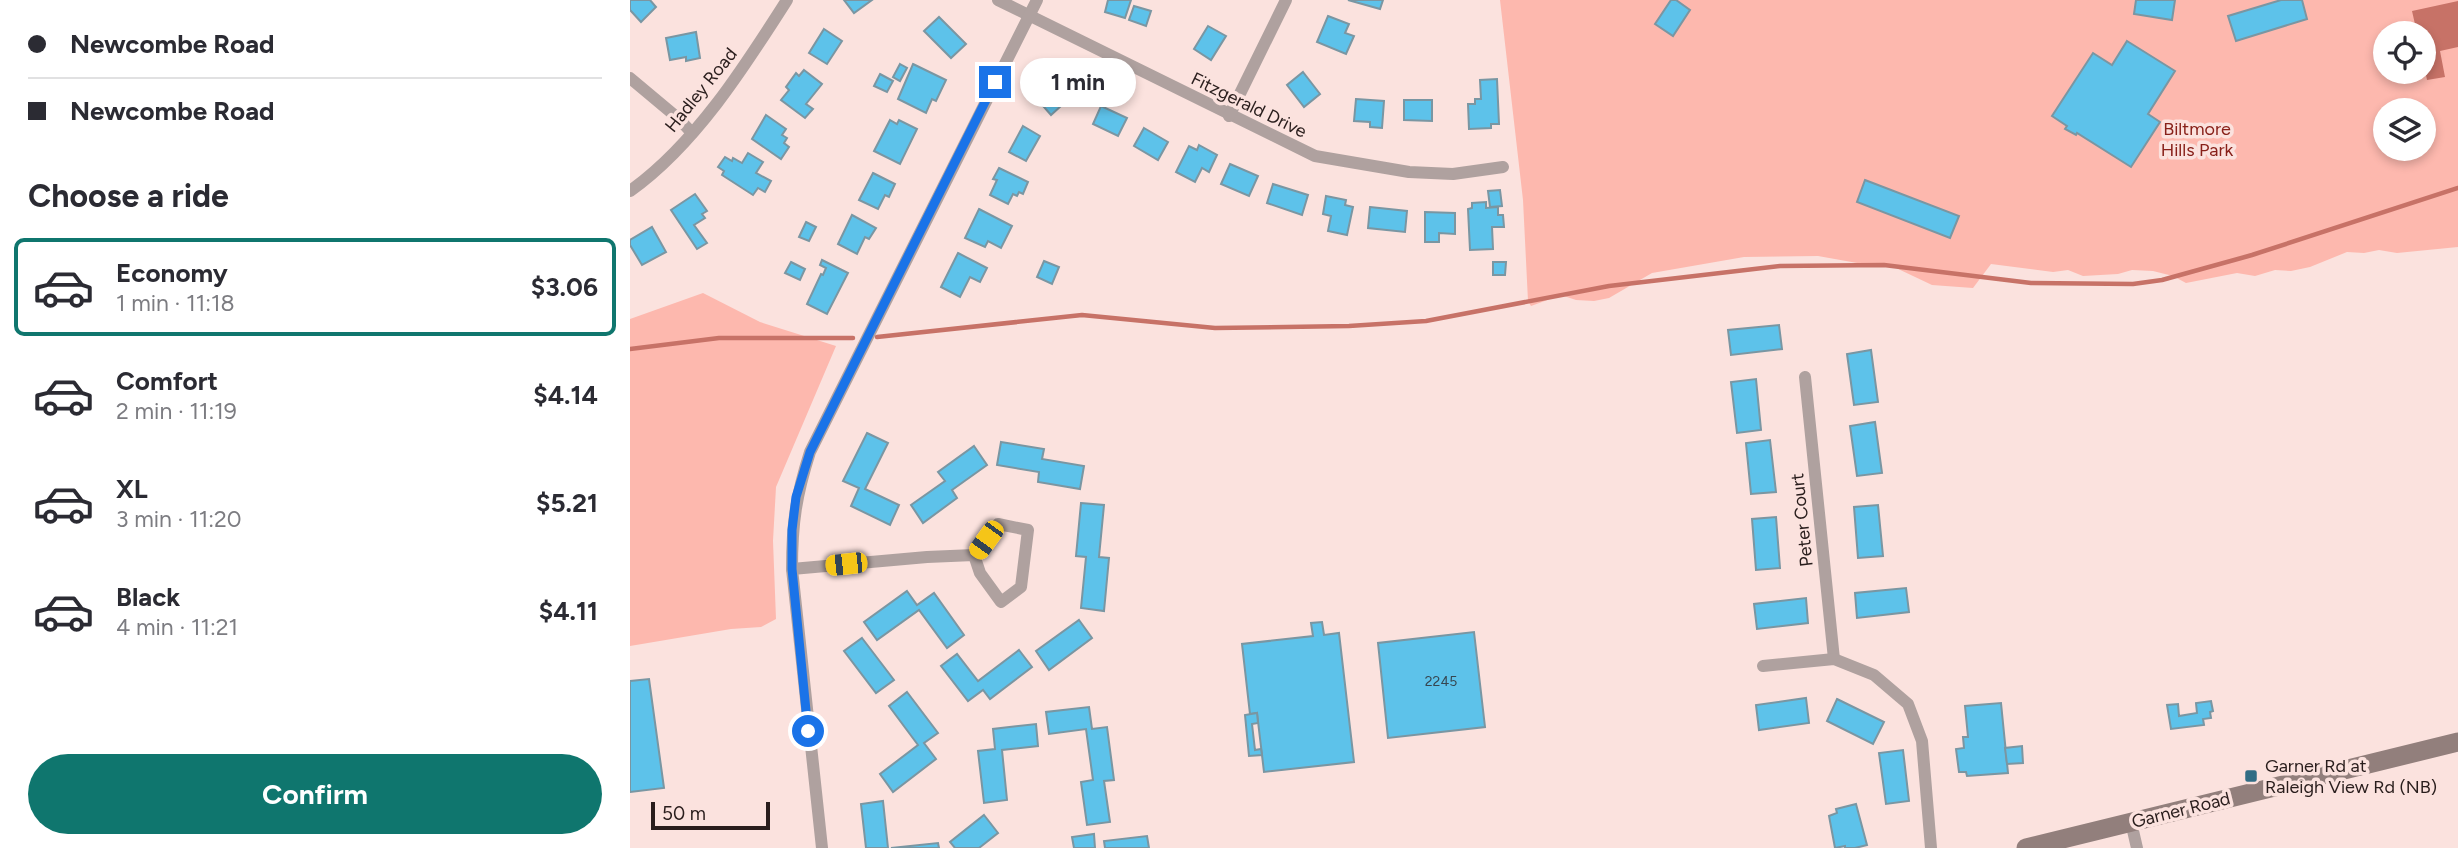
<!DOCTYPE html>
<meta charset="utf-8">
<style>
body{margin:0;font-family:Figtree,sans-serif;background:#f7f7f7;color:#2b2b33;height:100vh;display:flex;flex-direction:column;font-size:26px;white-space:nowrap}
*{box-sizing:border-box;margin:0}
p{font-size:23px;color:#7c7c81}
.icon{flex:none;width:38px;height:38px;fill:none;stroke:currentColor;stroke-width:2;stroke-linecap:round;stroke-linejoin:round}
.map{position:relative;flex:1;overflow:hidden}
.panel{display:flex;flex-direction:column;background:#fff;width:630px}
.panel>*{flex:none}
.hud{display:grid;align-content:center;height:154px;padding:0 28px;background:#fff}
.fabs{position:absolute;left:1743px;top:21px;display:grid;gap:14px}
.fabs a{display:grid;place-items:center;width:63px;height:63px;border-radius:50%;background:#fff;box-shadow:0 4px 10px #0003;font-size:35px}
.scale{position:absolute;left:21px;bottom:18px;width:119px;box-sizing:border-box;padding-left:7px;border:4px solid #291d1c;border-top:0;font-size:19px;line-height:24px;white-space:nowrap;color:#291d1c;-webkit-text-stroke:5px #fbe2de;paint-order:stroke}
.end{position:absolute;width:32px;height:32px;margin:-16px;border:9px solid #1a73e8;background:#fff;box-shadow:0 0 0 4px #fff}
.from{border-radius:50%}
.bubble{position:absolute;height:49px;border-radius:24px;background:#fff;box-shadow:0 4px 10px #0003;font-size:23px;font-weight:700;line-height:49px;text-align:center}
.car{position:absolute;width:21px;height:42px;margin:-21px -10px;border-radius:9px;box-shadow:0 0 5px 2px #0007;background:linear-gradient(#f5c518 24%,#345 0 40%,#f5c518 0 76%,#345 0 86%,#f5c518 0)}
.hud b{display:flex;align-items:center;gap:24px;height:66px;font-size:26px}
.hud b+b{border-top:2px solid #e1e1e2}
.hud i{width:18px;height:18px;background:#2b2b33}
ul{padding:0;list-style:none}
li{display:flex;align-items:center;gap:21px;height:98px;margin:0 14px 10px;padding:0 14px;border:4px solid transparent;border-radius:10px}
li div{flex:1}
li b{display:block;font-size:26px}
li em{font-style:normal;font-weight:700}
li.selected{border-color:#0f766e}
li>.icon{width:63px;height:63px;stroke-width:1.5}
h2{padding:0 28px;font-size:32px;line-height:84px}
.primary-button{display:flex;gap:14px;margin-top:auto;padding:14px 28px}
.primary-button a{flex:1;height:80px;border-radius:42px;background:#0f766e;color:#fff;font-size:28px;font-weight:700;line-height:80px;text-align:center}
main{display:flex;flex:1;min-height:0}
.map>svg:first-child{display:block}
.green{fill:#fdb8ae;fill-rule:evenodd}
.water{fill:#c77267}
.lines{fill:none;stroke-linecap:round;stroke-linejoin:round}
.stream{stroke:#c77267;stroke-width:4.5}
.building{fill:#5dc2ea;stroke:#7a96a2;stroke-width:2}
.minor{stroke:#afa19f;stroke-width:12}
.secondary{stroke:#927f7c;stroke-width:19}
.route{stroke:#1a73e8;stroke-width:9}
.poi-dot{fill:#316d85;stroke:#fbe2de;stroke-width:2.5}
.labels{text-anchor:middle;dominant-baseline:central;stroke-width:7;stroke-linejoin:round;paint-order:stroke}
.number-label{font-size:14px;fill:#364650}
.street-label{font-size:18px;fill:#291d1c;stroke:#fbe2de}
.park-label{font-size:18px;fill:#88211a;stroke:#fbe2de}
.poi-label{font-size:18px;fill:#291d1c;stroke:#fbe2de;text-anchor:start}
</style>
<main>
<section class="panel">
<div class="hud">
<b><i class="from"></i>Newcombe Road</b>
<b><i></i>Newcombe Road</b>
</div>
<h2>Choose a ride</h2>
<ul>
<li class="selected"><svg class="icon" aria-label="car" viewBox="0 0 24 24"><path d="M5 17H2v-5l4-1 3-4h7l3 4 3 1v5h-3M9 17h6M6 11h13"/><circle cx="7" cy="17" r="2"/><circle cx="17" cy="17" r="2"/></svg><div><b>Economy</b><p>1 min · 11:18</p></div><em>$3.06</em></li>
<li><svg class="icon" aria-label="car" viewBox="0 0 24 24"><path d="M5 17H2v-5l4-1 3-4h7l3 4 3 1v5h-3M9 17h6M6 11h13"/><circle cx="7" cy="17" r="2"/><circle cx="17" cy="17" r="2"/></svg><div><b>Comfort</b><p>2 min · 11:19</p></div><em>$4.14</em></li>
<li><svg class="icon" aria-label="car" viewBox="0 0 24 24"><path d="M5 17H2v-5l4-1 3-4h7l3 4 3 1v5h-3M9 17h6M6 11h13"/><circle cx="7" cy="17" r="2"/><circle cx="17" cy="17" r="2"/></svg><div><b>XL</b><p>3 min · 11:20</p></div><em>$5.21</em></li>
<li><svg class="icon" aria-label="car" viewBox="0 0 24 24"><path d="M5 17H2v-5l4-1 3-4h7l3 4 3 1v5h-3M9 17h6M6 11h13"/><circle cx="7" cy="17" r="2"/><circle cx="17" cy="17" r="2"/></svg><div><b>Black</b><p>4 min · 11:21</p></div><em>$4.11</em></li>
</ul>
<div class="primary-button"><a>Confirm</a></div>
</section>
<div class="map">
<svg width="1828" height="848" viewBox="0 0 1828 848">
<rect width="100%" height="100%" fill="#fbe2de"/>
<g class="green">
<path d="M870,0H1828V247L1767,253L1749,250L1734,253L1717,252L1680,267L1661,271L1645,270L1625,276L1607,273L1556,283L1543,276L1523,271L1502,270L1488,274L1453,276L1438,270L1423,272L1361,264L1343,288L1302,285L1264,267L1244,266L1188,256L1114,257L1022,273L979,298L964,301L946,300L931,295L901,306L898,301L893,200ZM1755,33H1794V72H1755ZM1755,110H1794V149H1755Z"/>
<path d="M73,293L130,322L206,346L146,487L143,541L146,619L131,627L101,629L0,646V319Z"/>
</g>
<path class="water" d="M1828,1V47L1810,51L1815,77L1797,80L1794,65V33H1787L1782,11Z"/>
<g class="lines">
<g class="stream">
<path d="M247,337L452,315L585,328L719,326L796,321L979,286L1150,266L1254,265L1401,283L1503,284L1532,280L1622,255L1828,188"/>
<path d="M0,349L89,338H223"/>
</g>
</g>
<g class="building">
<path d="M0,0H20L26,7L11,22L0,10Z"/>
<path d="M214,0H242L224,13Z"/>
<path d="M478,0H501L495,18L475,12Z"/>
<path d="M718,0H753L750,9Z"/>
<path d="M1041,0H1046L1060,10L1043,36L1025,24Z"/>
<path d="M1506,0H1545L1542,20L1504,14Z"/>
<path d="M1651,0H1672L1677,19L1606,41L1598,16Z"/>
<path d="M504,6L521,11L516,26L499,20Z"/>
<path d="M698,16L719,24L715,33L724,36L716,54L687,42Z"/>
<path d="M309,17L336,44L321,58L294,31Z"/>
<path d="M578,26L596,36L581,60L564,49Z"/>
<path d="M194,29L212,41L197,64L179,53Z"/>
<path d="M66,32L70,58L56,61V57L40,60L36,38Z"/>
<path d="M1497,41L1545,71L1518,114L1530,122L1501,167L1447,133L1446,135L1435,129L1437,126L1422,116L1463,53L1482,65Z"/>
<path d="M270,64L277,68L270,81L263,77Z"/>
<path d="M283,64L316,80L306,101L302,99L296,113L268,99Z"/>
<path d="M174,70L192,84L176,104L183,109L175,118L151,100L159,90L156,87L166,73L169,76Z"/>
<path d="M673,72L690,94L674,107L657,85Z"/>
<path d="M250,74L263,81L257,92L244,86Z"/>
<path d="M867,79L869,124H861V128L839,129L838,104H845V99H851L850,80Z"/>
<path d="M428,80L442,96L421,115L407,99Z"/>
<path d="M726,99L754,101L752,128L740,127V122L724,121Z"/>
<path d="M774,100H802V121L774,120Z"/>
<path d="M471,106L497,118L488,136L463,124Z"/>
<path d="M136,115L156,129L152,135L157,138L154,143L159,147L151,159L122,139Z"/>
<path d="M260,120L267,124L269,120L287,129L270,164L244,151Z"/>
<path d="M393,126L410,136L396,161L379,152Z"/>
<path d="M514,128L538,142L528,160L504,146Z"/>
<path d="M569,145L587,155L579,172L572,168L565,182L546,172L559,146L567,150Z"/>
<path d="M118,153L133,162L126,173L141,181L135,192L128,188L123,195L92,175L94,171L88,167L95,157L102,161L103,158L112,163Z"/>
<path d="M600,164L628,176L619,196L591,184Z"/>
<path d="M369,168L398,182L393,194L389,192L387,196L383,194L378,204L360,195L367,180L363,179Z"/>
<path d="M243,173L265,184L259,197L255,195L248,209L229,200Z"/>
<path d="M1235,180L1329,216L1320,238L1227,202Z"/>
<path d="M643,184L678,195L672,215L637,203Z"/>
<path d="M870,190L872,206L860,207L858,191Z"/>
<path d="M65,194L77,211L72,214L75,218L64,225L77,243L67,249L41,210Z"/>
<path d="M696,196L716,200L715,205L723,207L717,235L698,231L701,216L693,214Z"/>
<path d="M856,202V208L868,207V215H873L874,227H862L863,249L840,250L838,209L842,208V203Z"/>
<path d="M740,207L777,211L775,232L738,228Z"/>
<path d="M349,209L382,226L371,248L358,241L355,247L335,238Z"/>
<path d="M795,212L825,213V234L809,233V242H795Z"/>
<path d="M222,215L246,228L239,239L235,237L227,254L208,244Z"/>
<path d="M176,222L186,227L179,241L169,237Z"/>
<path d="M22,227L36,252L12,265L0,245V240Z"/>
<path d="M328,253L357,268L350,282L340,277L330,297L311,287Z"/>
<path d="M192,260L218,273L197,314L177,304L191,274L193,275L196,268L190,265Z"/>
<path d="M414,261L429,267L422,284L407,277Z"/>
<path d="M161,262L175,269L170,280L155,273Z"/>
<path d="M863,262H876L875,275H863Z"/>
<path d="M1149,325L1152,349L1101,355L1098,330Z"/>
<path d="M1241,350L1248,402L1224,405L1217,354Z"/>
<path d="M1126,379L1131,430L1107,433L1101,382Z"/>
<path d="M1245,422L1252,473L1227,476L1220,426Z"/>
<path d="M237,433L258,443L235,489L269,505L260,525L221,506L229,488L213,481Z"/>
<path d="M1140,440L1146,492L1121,494L1116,443Z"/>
<path d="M371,442L414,449L412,459L454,466L450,489L408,482L409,472L367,465Z"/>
<path d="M344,446L357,465L322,490L327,498L293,523L281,505L315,481L308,472Z"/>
<path d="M451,503L474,505L469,557L479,558L474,611L451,608L456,557L446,556Z"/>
<path d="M1248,505L1253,556L1228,558L1224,507Z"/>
<path d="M1146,517L1150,568L1126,570L1122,519Z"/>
<path d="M1276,588L1279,612L1227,618L1225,593Z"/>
<path d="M277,591L287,605L304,593L334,635L317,648L289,610L247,640L234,622Z"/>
<path d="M1176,598L1178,623L1127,629L1124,604Z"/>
<path d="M449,620L462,638L419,670L406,651Z"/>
<path d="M692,622L694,635L709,633L724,762L634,772L627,713L620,714L612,644L683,636L681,623Z"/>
<path d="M844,632L855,727L758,738L748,643Z"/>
<path d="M232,638L264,680L246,693L214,651Z"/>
<path d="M389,650L402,667L360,699L353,690L338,701L311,666L327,654L348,681Z"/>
<path d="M19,679L34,788L0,792V681Z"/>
<path d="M277,692L308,733L294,743L306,759L263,792L250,774L288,745L259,706Z"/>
<path d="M1176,698L1179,723L1129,730L1126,705Z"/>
<path d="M1207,699L1254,722L1243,744L1197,721Z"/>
<path d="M1581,701L1583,711L1580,712L1581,718L1573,719L1574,725L1541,729L1537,705L1548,704L1549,716L1567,713L1566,703Z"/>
<path d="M1371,703L1378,773L1337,776L1336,772H1329L1326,749L1334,748L1333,737H1338L1335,706Z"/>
<path d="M459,707L462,729L477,727L484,780L474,781L480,822L457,825L451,782L463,780L456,729L419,734L416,712Z"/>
<path d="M627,713L628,723L622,724L625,750L631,749L632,755L619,756L615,715Z"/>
<path d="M406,724L408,746L372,750L377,800L354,803L348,751L365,749L363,729Z"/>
<path d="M1392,746L1393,763L1377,764L1375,748Z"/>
<path d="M1273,750L1279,801L1256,804L1249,753Z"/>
<path d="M253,801L258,848H236L231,804Z"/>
<path d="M1226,804L1237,845L1225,848H1215V846L1205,848L1199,816L1207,813L1206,809Z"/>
<path d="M354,815L368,833L349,848H325L320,842Z"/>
<path d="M464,834L465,848H444L442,837Z"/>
<path d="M517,836L519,848H475L474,841Z"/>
<path d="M308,843L309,848H261Z"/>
</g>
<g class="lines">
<g class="minor">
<path d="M368,0L685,156L779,172L823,174L873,167"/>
<path d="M0,78L49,119L62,133"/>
<path d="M599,116L656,0"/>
<path d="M0,191C65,145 115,66 157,0"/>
<path d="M1175,377L1204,659"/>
<path d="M162,569L297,557L344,555L368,524L398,530L391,587L371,602L350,573L344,555"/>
<path d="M1133,666L1204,659L1244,675L1278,704L1292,741L1301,848"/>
<path d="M1501,822L1507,848"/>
<path d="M192,848L162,569C162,523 166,496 180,452L407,0"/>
</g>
<path class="secondary" d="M1396,848L1828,742"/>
</g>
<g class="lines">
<path class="route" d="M178,731L162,569V530L166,497L180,452L365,82"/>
</g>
<rect class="poi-dot" x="1614" y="769" width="14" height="14" rx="3.5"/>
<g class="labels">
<g class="number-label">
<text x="811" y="681">2245</text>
</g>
<g class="street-label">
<text transform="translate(71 90) rotate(-51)">Hadley Road</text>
<text transform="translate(619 105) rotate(26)">Fitzgerald Drive</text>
<text transform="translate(1172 520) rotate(-96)">Peter Court</text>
<text transform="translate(1551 810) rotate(-14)">Garner Road</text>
</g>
<g class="park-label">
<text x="1567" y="129">Biltmore<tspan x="1567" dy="21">Hills Park</tspan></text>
</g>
<g class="poi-label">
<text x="1635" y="766">Garner Rd at<tspan x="1635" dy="21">Raleigh View Rd (NB)</tspan></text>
</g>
</g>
</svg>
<div class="fabs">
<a><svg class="icon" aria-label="locate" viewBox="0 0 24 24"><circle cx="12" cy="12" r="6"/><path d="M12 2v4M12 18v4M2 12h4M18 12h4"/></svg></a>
<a><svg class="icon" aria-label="layers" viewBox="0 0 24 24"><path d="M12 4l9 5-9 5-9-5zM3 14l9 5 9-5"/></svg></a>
</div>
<div class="scale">50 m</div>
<i class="end from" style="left:178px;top:731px"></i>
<i class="end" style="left:365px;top:82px"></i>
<div class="bubble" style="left:390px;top:58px;width:116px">1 min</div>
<i class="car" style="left:356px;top:540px;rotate:216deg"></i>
<i class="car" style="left:216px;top:564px;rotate:264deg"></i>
</div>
</main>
